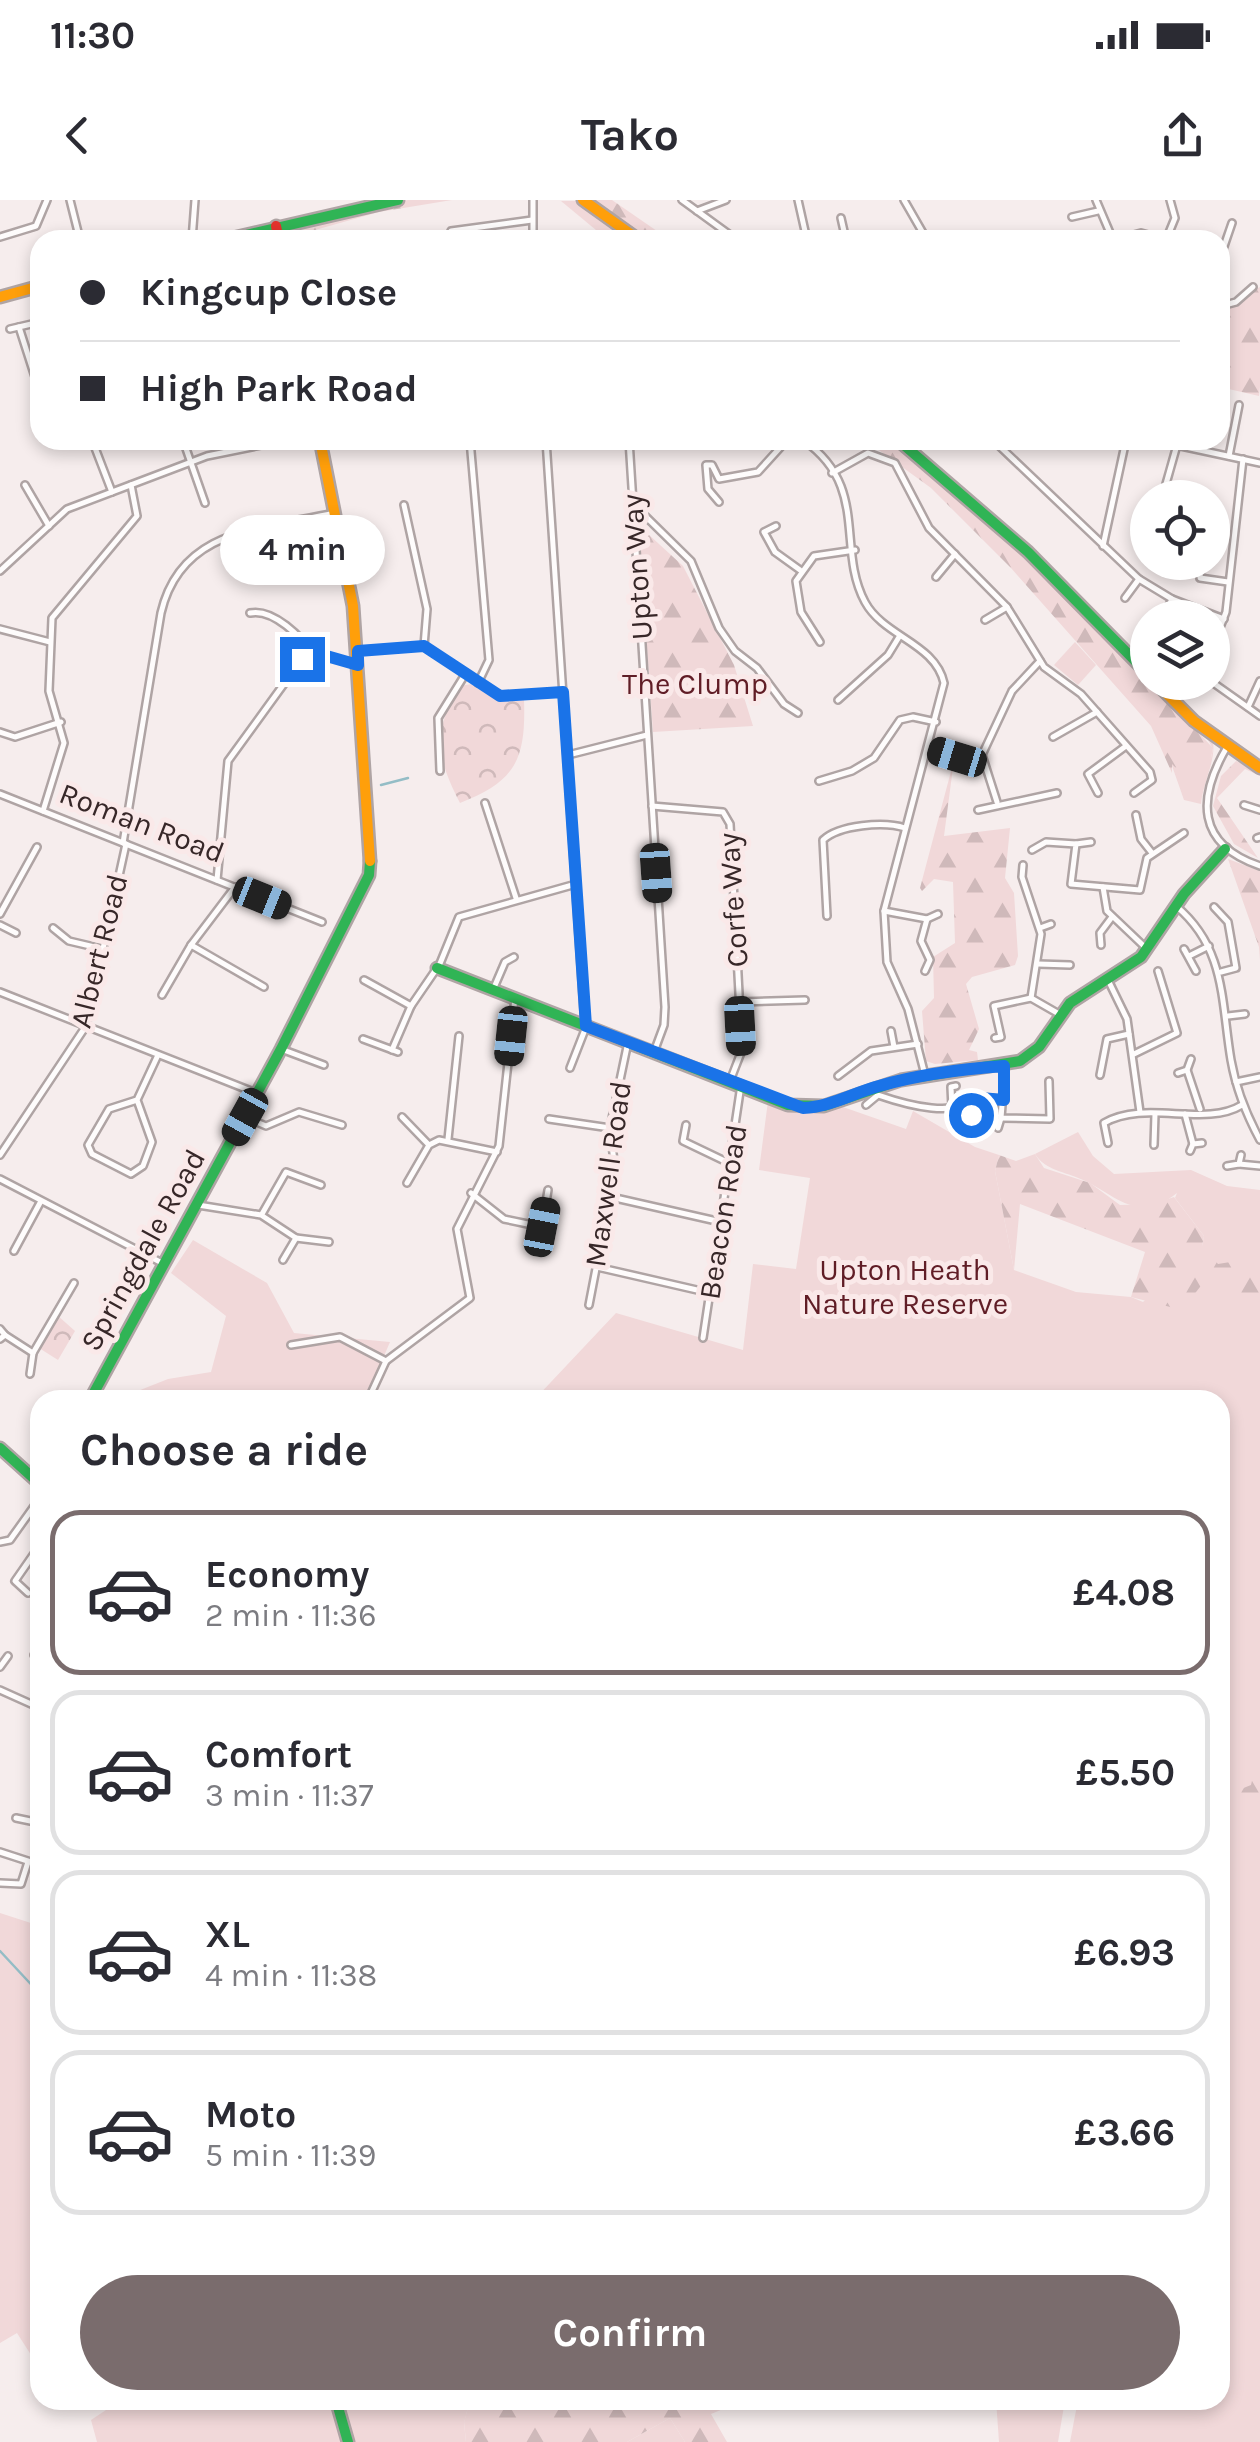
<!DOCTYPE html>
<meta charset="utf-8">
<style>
body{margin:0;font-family:Karla,sans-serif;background:#f7f7f7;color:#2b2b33;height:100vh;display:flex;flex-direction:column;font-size:38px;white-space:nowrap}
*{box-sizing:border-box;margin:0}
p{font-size:32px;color:#7c7c81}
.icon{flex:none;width:55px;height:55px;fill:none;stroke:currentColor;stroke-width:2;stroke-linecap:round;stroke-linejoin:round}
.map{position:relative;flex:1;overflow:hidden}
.side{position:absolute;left:30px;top:1190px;width:1200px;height:1020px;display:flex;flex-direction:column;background:#fff;border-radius:30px;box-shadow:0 5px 15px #0003}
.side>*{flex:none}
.guide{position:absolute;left:30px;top:30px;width:1200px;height:220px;border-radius:30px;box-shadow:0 5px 15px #0003;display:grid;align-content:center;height:220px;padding:0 50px;background:#fff}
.fabs{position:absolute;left:1130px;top:280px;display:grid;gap:20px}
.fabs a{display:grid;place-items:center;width:100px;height:100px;border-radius:50%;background:#fff;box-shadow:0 5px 15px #0003;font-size:50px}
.end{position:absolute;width:45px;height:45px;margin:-22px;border:12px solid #1a73e8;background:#fff;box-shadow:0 0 0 5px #fff}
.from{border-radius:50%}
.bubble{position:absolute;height:70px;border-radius:35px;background:#fff;box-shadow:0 5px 15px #0003;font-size:32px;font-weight:700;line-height:70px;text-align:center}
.car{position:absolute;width:30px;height:60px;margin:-30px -15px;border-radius:12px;box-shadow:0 0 8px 2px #0007;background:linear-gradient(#222 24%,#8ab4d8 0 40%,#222 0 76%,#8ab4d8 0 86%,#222 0)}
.guide b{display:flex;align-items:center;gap:35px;height:95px;font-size:38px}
.guide b+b{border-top:2px solid #e1e1e2}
.guide i{width:25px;height:25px;background:#2b2b33}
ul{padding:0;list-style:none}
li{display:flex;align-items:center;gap:30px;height:165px;margin:0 20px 15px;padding:0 30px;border:5px solid #e1e1e2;border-radius:30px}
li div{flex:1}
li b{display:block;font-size:38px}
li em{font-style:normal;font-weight:700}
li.selected{border-color:#7a6c6d}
li>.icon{width:90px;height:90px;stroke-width:1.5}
h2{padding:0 50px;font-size:45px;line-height:120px}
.button{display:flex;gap:20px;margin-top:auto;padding:20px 50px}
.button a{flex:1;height:115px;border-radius:60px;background:#7a6c6d;color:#fff;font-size:40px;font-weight:700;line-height:115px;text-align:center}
.status{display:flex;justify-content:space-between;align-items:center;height:70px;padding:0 50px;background:#fff;direction:ltr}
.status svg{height:28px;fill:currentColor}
header{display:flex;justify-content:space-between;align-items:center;height:130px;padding:0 50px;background:#fff;font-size:45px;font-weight:700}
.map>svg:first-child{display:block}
.green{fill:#f1d8d9}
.forest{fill:url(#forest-firs)}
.park{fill:url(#park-crowns)}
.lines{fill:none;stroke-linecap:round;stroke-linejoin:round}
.stream{stroke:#94bdc6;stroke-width:2.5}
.street-casing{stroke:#afa4a4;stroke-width:10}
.fast-casing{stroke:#afa4a4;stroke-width:15}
.slow-casing{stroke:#afa4a4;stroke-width:15}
.jam-casing{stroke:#afa4a4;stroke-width:15}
.street{stroke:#fefcfc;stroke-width:5}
.fast{stroke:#30b455;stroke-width:10}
.slow{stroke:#ff9f0a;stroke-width:10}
.jam{stroke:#e5322d;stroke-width:10}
.route{stroke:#1a73e8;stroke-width:12}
.labels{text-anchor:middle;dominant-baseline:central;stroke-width:10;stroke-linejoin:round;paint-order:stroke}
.street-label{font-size:30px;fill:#372728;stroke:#fae9e9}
.park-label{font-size:30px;fill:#601d26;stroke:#fae9e9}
</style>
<div class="status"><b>11:30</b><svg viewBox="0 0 49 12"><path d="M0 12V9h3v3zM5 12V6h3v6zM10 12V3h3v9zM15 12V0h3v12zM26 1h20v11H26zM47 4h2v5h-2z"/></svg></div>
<header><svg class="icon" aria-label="back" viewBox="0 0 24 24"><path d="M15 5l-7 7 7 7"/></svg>Tako<svg class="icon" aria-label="share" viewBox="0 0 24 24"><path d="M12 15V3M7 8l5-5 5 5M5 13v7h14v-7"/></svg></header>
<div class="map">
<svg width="1260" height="2242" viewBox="0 0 1260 2242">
<defs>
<pattern id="forest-firs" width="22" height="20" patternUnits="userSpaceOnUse" patternTransform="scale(2.5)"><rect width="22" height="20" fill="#f1d8d9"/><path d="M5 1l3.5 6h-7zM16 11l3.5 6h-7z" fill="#cfb9ba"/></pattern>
<pattern id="park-crowns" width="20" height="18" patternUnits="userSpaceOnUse" patternTransform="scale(2.5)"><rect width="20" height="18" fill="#f1d8d9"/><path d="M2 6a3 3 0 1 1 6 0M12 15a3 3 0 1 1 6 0" fill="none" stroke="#cfb9ba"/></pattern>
</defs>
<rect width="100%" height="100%" fill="#f6eded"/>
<g class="green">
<path d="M1075,442L1096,465L1078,485L1054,465Z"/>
<path d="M1206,536L1213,542C1216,560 1203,583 1201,604L1184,600L1171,563L1211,558L1213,549Z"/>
<path d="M768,901L809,913L843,907L906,929L913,911L975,947L999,955L995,971L1014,1070L1076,1092L1131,1097L1143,1102L1202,1046L1204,1036L1175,998L1177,993C1138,1025 1116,995 1083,980C1064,971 1046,971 1035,954L1078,932L1093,956L1114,974L1191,970L1227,986L1260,990V2242H1070L1078,2200H1220V1200H534L616,1113L743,1150L753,1064L796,1069L810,978L759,970Z"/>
<path d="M193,1040L267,1083L294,1133L390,1142L365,1200H115L168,1179L211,1172L226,1116L171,1073Z"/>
<path d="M40,1708V1843L30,1846L40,1916V2169L17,2133L0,2143V1713L37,1725Z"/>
<path d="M121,2200H470L464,2223L466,2242H97L91,2220Z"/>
<path d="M996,2200H1065L1058,2242H999Z"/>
<path d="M670,2218L685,2242H627Z"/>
</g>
<g class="forest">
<path d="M408,0H452L379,12L283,39L280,32L287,26Z"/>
<path d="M588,0H612L670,40H644Z"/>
<path d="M561,1H580L633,40H608Z"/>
<path d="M1260,87V187L1259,196L1220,187V107Z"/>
<path d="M865,240H892L970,304L1054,381L1101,437L1107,436L1213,548L1211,558L1181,573L1172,564V573L1151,526L1011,368L931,288Z"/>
<path d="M647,333L683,366L734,465L753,526L653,532L639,336Z"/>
<path d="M954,560L944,636L1010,628L1005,678L1014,693L1018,756L1015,765L972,777L966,784L979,829L969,850L977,852L978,860L935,864L926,861L922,811L934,798L933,757L955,743L953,682L934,679L922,691L920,688Z"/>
<path d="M1236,561L1260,571V576L1245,569L1217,598L1258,658L1234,644L1213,606L1221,576Z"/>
<path d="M1228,659L1260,671V760L1259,747Z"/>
<path d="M1035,954L1044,968L1090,983L1120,1005L1153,1004L1174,997L1204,1036L1202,1046L1218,1064L1255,1058L1260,1061V1101L1207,1078L1182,1110L1131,1097L1145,1052L1020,1004L1014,1070L995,971L999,955L1016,961Z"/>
<path d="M1255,1568L1260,1573V1611L1220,1612L1223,1579L1241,1589L1251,1585Z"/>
<path d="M470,2200H745L711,2214L727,2242H685L670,2218L627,2242H466L464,2222Z"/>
</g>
<g class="park">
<path d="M472,484L497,500L524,499C526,558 517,581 460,603C436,557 433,531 459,486Z"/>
<path d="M57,1115L75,1131L58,1160L39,1148Z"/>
</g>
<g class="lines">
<g class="stream">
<path d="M381,585L408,578"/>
<path d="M0,1751L40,1794"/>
</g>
<g class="street-casing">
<g id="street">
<path d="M70,0L80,40"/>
<path d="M533,0V40"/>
<path d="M682,0L737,40"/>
<path d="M798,0L807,40"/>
<path d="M904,0L927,40"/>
<path d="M1096,0L1113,40"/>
<path d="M697,11L726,0"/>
<path d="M1072,17L1098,11"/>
<path d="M841,18L846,40"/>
<path d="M451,31L532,20"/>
<path d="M0,37L36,26L47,0"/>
<path d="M192,40L195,0"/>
<path d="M1115,40L1141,33L1167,40"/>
<path d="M1166,40L1175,18L1170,0"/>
<path d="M1220,58L1232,23"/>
<path d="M1221,106L1236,102L1253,87"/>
<path d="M19,127L36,180"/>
<path d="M10,129L40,122"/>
<path d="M92,240L112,292"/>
<path d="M183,240L205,303"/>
<path d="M470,240L489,460L478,483"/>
<path d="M546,240L585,826"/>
<path d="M629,240L665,807L664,825L654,852"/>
<path d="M803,240C870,286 836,348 865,402C884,437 935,443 944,483L884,711L887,762L908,809L925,875"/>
<path d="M993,240L1139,379L1172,399L1224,419"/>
<path d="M1153,240L1260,263"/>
<path d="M1229,256L1239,205"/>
<path d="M832,273L868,253L895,263L929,328L1007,407L1044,467L1081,494L1150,572L1152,580L1134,593"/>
<path d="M25,285L49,326"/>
<path d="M1162,298L1177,245"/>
<path d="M719,302L708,289L706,265H712L719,279L758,272L787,240"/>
<path d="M633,304L691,361L719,428L735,451L757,468L784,504L798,513"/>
<path d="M404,305L427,409L424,446"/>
<path d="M291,323L296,351"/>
<path d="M776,326L764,332L775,352L800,370"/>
<path d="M1145,328H1148"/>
<path d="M1103,346L1126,240"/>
<path d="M1201,362L1200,378L1228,382"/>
<path d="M0,371L67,309L207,256L286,240"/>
<path d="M936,377L955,354"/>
<path d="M1125,398L1139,379"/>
<path d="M250,413C273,408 302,437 314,456"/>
<path d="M1163,418L1172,399"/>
<path d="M985,420L1007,407"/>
<path d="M0,429L50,442"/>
<path d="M820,442L801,412L796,381L814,356L855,350"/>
<path d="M1212,448L1226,412L1243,259"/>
<path d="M357,451L424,446L500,496L563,492"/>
<path d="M1212,482L1260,516"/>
<path d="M838,500L888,455L899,437"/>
<path d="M1248,507L1260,481"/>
<path d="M0,532L15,537L61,522"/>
<path d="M1053,537L1097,512"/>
<path d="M1227,547C1197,598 1196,644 1260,666"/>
<path d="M929,548L964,559L982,555L1012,491L1040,461"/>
<path d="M568,555L647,535"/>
<path d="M982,555L997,602"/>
<path d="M440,571L438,518L466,473"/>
<path d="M819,581L852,571L874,558L900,520L913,517L936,522"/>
<path d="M1098,593L1088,574L1126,546"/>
<path d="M0,594L322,722"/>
<path d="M485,603L516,698"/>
<path d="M1244,605L1260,610"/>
<path d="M652,606L723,612L730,624L742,850L730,881"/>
<path d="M978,610L1057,593"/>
<path d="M43,611L64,543L49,491L52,418L137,316L131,285"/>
<path d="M1136,615L1141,639L1152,653"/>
<path d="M1257,638L1260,637"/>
<path d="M123,643L161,413C181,327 263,329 335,313"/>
<path d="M1076,644L1091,642"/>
<path d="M1032,650L1046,642L1076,644L1071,684L1140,690L1147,658L1184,633"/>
<path d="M1023,665L1022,677L1041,734L1031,798"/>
<path d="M217,680L228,561L302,459L323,455L358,465"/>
<path d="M1103,687L1107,711L1148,750"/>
<path d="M1176,706C1226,748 1221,801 1231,860C1236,889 1246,914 1260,940"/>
<path d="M1214,707L1228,722L1236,768L1221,772"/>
<path d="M884,711L927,719L938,714"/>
<path d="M0,714L37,647"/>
<path d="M827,716L823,640C839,625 884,621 905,628"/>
<path d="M0,725L16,733"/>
<path d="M53,728L69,741L103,749"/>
<path d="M1040,728L1051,724"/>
<path d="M191,745L264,787"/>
<path d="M1101,745L1100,733L1112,717"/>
<path d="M1184,749L1196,771"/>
<path d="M1189,756L1209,746"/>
<path d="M1038,764L1070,765"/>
<path d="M439,766L459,717L576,684"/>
<path d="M925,771L930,760L921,741L927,719"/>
<path d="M364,780L411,806"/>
<path d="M1108,780L1127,819L1140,912"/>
<path d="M493,790L505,762L514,757"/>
<path d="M0,792L256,893"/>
<path d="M162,795L191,745L235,687"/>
<path d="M740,802L805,800"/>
<path d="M1228,816L1245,814"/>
<path d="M891,831L894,847"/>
<path d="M995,838L1001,837L994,806L1031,798L1059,814"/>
<path d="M363,839L398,852"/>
<path d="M281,849L324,865"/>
<path d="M392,850L411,806L437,768"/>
<path d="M1134,854L1177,833L1158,771"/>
<path d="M1005,866L1001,918L1050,919L1049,881"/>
<path d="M570,868L586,827"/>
<path d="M1187,870L1200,909"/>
<path d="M1178,873L1187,870L1191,859"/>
<path d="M1100,875L1107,839L1129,834"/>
<path d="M838,876L871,851L918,844"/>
<path d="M1236,882L1260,877"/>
<path d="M137,900L152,942L143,966L131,974L92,954L88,945L109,909L137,900L158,855"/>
<path d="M866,905L878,895C910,906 954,918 982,897L1005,900"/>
<path d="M952,908L951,887L956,886"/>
<path d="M1185,914L1193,944"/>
<path d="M245,917L266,926L299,912L342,925"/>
<path d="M402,917L428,944"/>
<path d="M549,919L610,928"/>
<path d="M686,925L683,941L731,964"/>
<path d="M998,928L1001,918"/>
<path d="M971,931L972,905"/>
<path d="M448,939L459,836"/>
<path d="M1108,943L1104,923C1146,899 1204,928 1242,905"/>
<path d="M1154,945L1155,914"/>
<path d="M1190,951L1193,944L1202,943"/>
<path d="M0,955L86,826L126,644"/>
<path d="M1239,964L1260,966"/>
<path d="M1227,966L1239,964L1241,955"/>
<path d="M0,979L164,1064"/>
<path d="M407,983L429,945L439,940L497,952"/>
<path d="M471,993L504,1019L542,1027"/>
<path d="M611,997L721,1022"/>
<path d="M198,1005L261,1015L296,1038L283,1060"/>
<path d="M262,1014L286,972L321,985"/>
<path d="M296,1038L329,1042"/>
<path d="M540,1040L548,990"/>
<path d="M14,1051L41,1001"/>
<path d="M597,1067L710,1093"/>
<path d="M589,1105L615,970L610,928L628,842"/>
<path d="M0,1129L5,1135L0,1139"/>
<path d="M5,1135L33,1153"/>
<path d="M703,1138L741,885"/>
<path d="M291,1145L340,1137L386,1161L470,1098L457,1029L499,946L515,798"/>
<path d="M30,1174L33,1153L74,1083"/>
<path d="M368,1200L386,1161"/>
<path d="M0,1342L10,1340L40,1298"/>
<path d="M28,1393L15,1381L40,1345"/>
<path d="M34,1455H40"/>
<path d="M0,1467L8,1456"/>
<path d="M0,1490L40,1508"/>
<path d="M16,1618L40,1623"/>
<path d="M0,1652L40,1665"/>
<path d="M0,1683L21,1684L28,1662"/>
</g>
</g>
<g class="fast-casing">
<g id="fast">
<path d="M224,40L398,0"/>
<path d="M898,240L1028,352L1148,474"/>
<path d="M437,768L788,905L824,906L901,880L1020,861L1039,847L1070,803L1141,757L1184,694L1225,649"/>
<path d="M90,1200L281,849L369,675L370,661"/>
<path d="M0,1248L40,1284"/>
<path d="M336,2200L348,2242"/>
</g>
</g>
<g class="slow-casing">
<g id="slow">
<path d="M583,0L639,40"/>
<path d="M0,97L40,86"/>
<path d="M320,240L353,406L370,661"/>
<path d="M1155,482L1194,521L1260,568"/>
</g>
</g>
<g class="jam-casing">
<path id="jam" d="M276,26L279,40"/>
</g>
<use href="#street" class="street"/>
<use href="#fast" class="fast"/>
<use href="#slow" class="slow"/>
<use href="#jam" class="jam"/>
</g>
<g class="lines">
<path class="route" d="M302,459L323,455L358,465V451L424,446L500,496L563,492L586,826L803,908C830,907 853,893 879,886C920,874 962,869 1004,866V900L980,898L971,915"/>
</g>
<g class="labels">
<g class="street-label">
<text transform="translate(637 367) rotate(-94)">Upton Way</text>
<text transform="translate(142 623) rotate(21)">Roman Road</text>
<text transform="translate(733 700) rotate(-94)">Corfe Way</text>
<text transform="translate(99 751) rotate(-76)">Albert Road</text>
<text transform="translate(608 974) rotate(-82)">Maxwell Road</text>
<text transform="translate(723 1012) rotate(-81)">Beacon Road</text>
<text transform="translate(143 1050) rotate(-61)">Springdale Road</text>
</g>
<g class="park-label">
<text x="695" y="484">The Clump</text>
<text x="905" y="1070">Upton Heath<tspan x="905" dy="34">Nature Reserve</tspan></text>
</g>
</g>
</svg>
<div class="fabs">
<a><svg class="icon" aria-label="locate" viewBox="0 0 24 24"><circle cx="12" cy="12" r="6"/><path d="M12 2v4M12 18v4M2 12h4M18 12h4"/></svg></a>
<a><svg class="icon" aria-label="layers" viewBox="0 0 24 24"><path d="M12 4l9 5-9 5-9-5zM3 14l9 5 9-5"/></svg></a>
</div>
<i class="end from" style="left:971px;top:915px"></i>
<i class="end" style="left:302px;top:459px"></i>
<div class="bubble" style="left:220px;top:315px;width:165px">4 min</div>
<i class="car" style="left:957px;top:557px;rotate:287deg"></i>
<i class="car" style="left:656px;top:673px;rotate:176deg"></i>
<i class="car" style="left:262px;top:698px;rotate:112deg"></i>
<i class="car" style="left:740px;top:826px;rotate:177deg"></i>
<i class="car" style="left:511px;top:836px;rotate:186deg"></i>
<i class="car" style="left:245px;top:917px;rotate:209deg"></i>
<i class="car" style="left:542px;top:1027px;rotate:11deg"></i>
<div class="guide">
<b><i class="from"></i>Kingcup Close</b>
<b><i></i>High Park Road</b>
</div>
<section class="side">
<h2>Choose a ride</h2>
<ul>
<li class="selected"><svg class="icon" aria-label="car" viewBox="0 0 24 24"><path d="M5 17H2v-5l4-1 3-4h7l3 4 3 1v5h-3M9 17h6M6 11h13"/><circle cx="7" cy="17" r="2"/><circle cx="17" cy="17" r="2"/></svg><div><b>Economy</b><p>2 min · 11:36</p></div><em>£4.08</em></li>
<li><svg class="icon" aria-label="car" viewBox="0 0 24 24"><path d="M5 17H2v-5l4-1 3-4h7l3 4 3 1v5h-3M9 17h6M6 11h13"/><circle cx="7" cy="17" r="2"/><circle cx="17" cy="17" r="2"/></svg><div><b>Comfort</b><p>3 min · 11:37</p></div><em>£5.50</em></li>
<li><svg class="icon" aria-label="car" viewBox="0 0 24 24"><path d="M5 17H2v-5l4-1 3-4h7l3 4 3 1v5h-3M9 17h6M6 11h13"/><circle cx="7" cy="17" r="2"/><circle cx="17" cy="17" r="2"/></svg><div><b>XL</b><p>4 min · 11:38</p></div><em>£6.93</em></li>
<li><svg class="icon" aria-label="car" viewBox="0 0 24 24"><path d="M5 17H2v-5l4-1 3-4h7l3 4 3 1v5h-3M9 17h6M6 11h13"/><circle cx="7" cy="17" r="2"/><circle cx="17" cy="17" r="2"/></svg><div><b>Moto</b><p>5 min · 11:39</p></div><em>£3.66</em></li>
</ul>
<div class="button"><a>Confirm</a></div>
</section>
</div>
